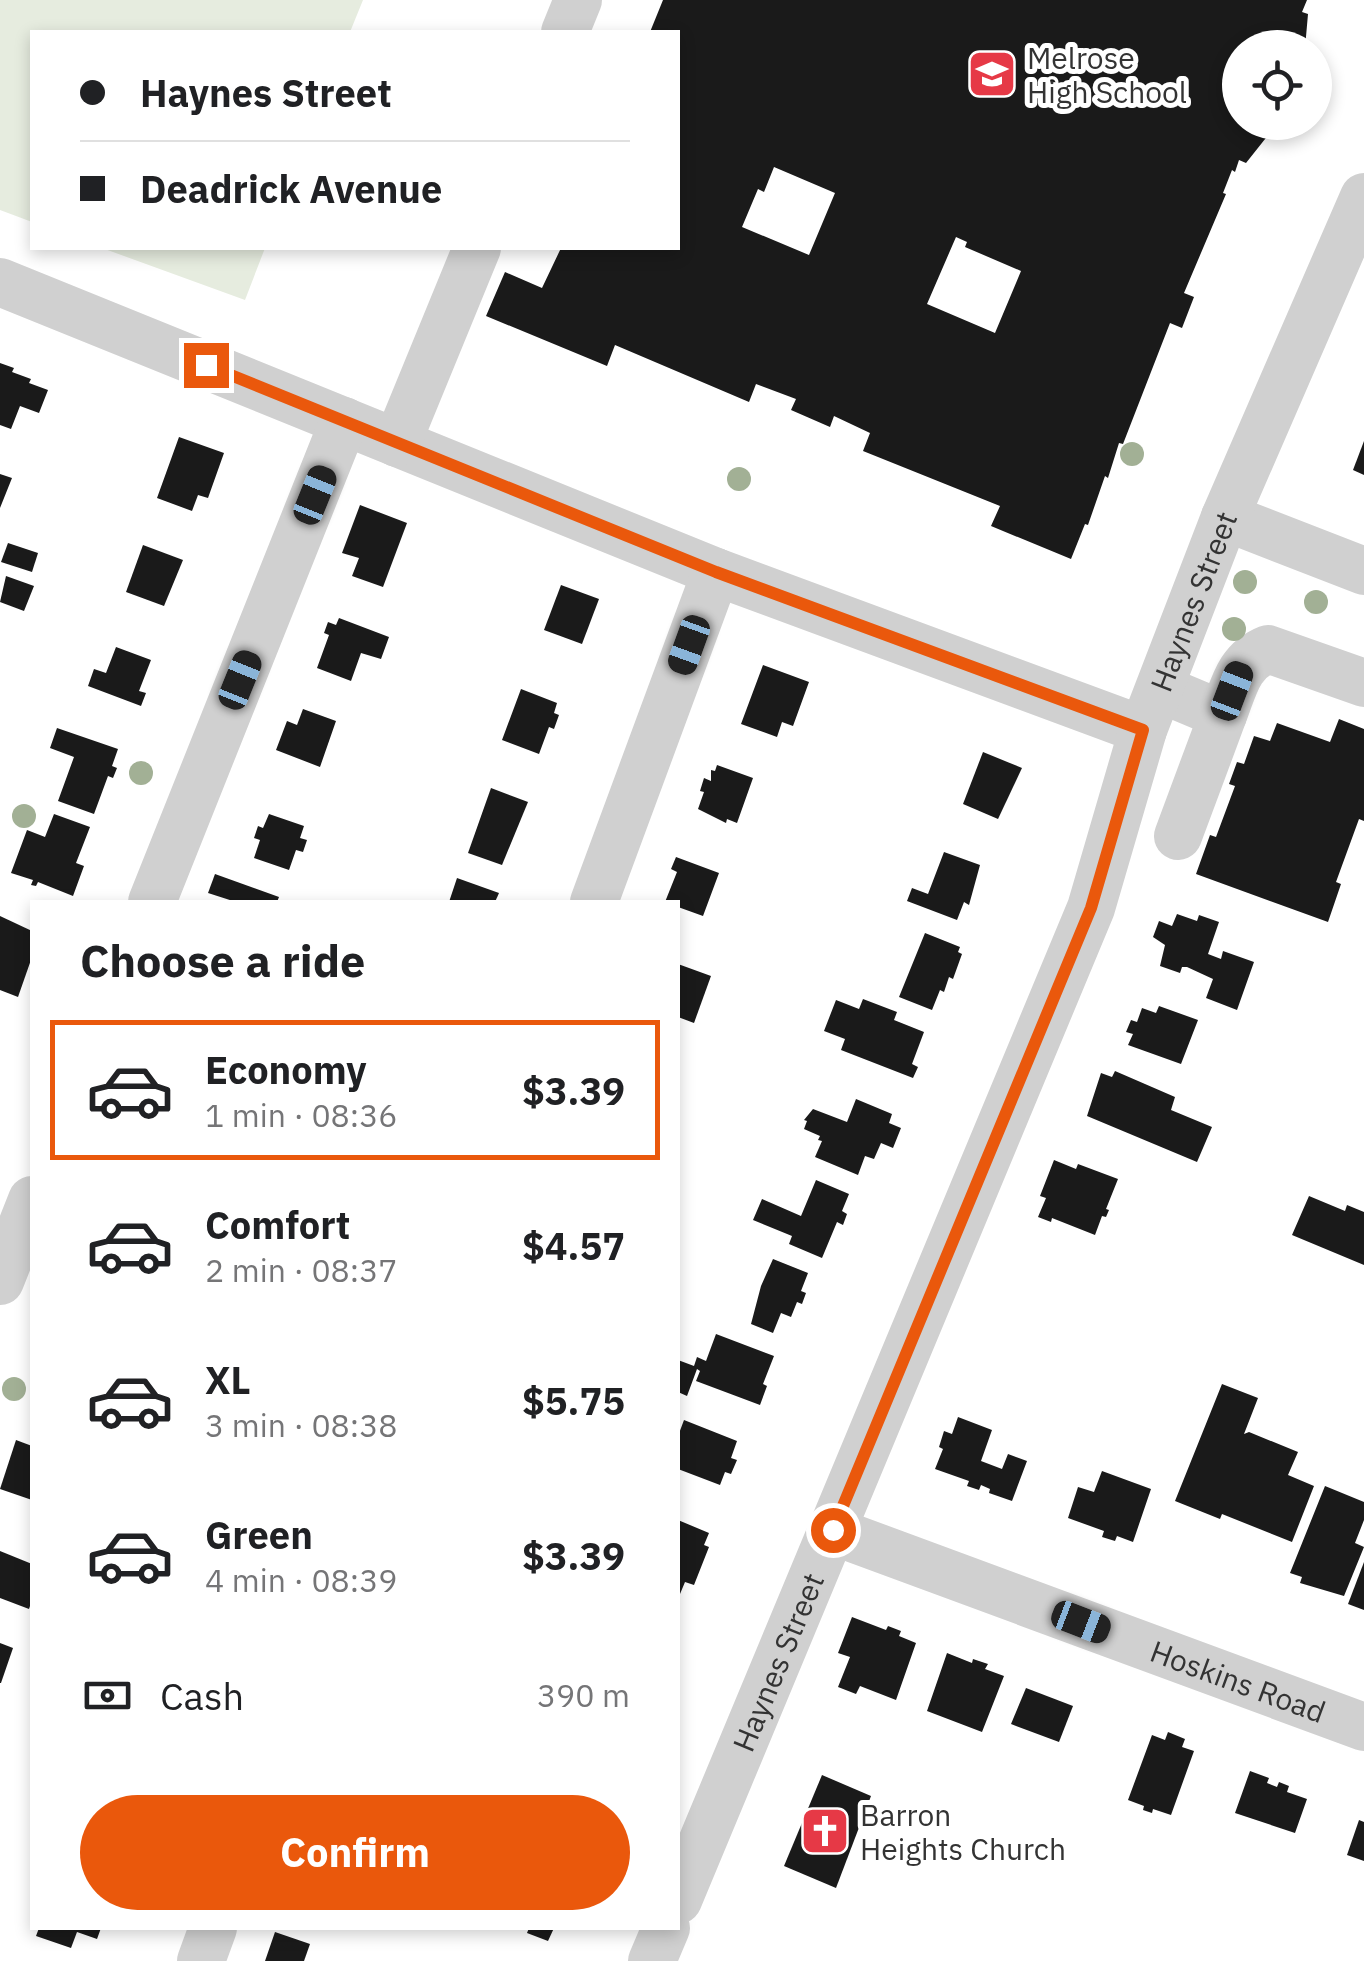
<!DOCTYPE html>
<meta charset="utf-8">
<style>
body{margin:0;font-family:"IBM Plex Sans",sans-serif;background:#f2f2f2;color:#202124;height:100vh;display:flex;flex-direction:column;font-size:38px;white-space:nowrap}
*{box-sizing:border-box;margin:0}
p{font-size:32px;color:#757577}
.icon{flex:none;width:55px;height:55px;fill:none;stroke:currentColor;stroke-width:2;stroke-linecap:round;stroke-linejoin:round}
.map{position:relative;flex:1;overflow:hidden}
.details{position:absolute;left:30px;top:900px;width:650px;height:1030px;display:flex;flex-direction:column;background:#fff;border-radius:0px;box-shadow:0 5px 15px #0003}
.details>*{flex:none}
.hud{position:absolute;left:30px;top:30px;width:650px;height:220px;border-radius:0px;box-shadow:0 5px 15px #0003;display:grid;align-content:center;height:220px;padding:0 50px;background:#fff}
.controls{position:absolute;left:1222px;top:30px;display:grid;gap:20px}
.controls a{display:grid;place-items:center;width:110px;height:110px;border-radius:50%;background:#fff;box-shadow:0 5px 15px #0003;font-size:50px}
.end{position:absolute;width:45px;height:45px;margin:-22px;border:12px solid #ea580c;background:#fff;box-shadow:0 0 0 5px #fff}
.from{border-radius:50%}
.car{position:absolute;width:30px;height:60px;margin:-30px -15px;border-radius:12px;box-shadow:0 0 8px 2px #0007;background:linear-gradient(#222 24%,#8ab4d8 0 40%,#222 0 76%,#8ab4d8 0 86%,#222 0)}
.hud b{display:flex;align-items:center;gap:35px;height:95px;font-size:38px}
.hud b+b{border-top:2px solid #e0e0e0}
.hud i{width:25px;height:25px;background:#202124}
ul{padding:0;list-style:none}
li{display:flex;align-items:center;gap:30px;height:140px;margin:0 20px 15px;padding:0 30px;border:5px solid transparent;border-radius:0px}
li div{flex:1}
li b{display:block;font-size:38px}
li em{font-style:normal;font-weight:700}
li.on{border-color:#ea580c}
li>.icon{width:90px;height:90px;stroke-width:1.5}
h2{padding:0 50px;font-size:45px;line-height:120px}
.pay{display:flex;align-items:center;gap:25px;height:110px;padding:0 50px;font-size:38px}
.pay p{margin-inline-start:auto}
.cta{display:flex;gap:20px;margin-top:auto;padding:20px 50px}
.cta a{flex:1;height:115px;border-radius:60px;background:#ea580c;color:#fff;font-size:40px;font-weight:700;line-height:115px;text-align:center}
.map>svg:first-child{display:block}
.green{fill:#e6ecdf}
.building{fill:#1a1a1a;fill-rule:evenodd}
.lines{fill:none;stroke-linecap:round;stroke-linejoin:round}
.minor{stroke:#d0d0d0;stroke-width:48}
.tree{fill:#a2b095}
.route{stroke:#ea580c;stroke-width:12}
.labels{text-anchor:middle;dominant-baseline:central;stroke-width:10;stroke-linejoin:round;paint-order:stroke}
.poi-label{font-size:30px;fill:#333;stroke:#fff;text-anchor:start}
.street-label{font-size:30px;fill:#333;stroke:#fff}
</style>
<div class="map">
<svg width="1364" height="1961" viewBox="0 0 1364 1961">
<rect width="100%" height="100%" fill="#fff"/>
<g class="green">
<path d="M0,0H363L350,32H32V222L0,210Z"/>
<path d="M102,248H265L245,300Z"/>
</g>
<g class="building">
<path d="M663,0H1307L1302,12L1308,14L1305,48H1240V122L1277,124L1246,163L1239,160L1235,172L1232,170L1223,193L1226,194L1184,293L1194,297L1182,328L1170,323L1123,444L1119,443L1108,478L1105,476L1088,525L1085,524L1071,559L991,526L1000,506L863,451L870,433L834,416L830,427L791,410L796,399L756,384L749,402L615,345L607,366L486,316L505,272L542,288L561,248H678V32H650ZM774,167L835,193L809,255L742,227L758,189L764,192ZM956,237L967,242L965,247L1021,271L995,333L927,304Z"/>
<path d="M0,363L14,368L12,372L31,379L29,383L48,390L39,413L20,406L11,429L0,425Z"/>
<path d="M179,437L224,453L208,498L198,495L192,511L157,498Z"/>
<path d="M1364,441V475L1353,470Z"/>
<path d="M0,474L12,478L0,508Z"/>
<path d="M360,505L407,523L383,587L352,576L359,558L342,553Z"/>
<path d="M8,543L38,553L32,572L1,562Z"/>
<path d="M143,545L183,560L164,606L126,592Z"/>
<path d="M6,576L34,586L24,611L0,602Z"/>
<path d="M561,585L599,599L582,644L544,630Z"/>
<path d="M339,618L389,637L381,659L361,653L351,681L317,668L329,635L324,633L328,622L336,625Z"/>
<path d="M116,647L151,660L139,691L146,693L141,706L88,686L94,669L106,673Z"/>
<path d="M763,665L809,682L793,726L782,722L777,737L741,724Z"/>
<path d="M521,689L557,703L554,713L559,715L554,729L549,727L539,754L502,740Z"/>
<path d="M303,709L336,721L320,767L276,750L287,721L297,725Z"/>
<path d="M1339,719L1364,729V821L1359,819L1336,882L1341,884L1328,922L1196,874L1210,835L1216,837L1235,786L1229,784L1237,762L1244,764L1254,736L1270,741L1277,723L1330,742Z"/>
<path d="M57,728L118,749L112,766L117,768L113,778L108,776L94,814L58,801L74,757L50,748Z"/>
<path d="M983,752L1022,768L998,819L963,804Z"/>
<path d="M717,765L753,778L737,823L727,819L726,823L698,809L704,792L700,791L704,778L711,781V770L715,771Z"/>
<path d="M491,788L528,802L502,865L468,853Z"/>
<path d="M54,814L90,827L76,863L84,866L73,896L38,882L36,886L31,885L33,880L11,873L27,830L45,837Z"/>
<path d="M269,814L304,826L300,838L307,840L303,852L296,850L289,870L254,858L260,840L254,838L258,826L263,828Z"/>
<path d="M944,852L980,865L969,905L964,902L957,920L907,901L912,888L928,894Z"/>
<path d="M676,857L719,873L703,916L678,907V902H665L677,872L671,869Z"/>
<path d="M215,874L279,897L277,902H236L208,893Z"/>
<path d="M457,878L499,893L495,902H449Z"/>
<path d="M1177,914L1197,921L1199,915L1219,922L1208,954L1221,959L1223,951L1254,962L1237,1010L1206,998L1213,979L1187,967H1182L1180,973L1160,966L1165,945L1153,937L1159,921L1172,926Z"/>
<path d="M0,916L32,931V957L18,997L0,990Z"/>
<path d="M925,933L960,947L958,952L962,954L953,979L949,977L944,992L940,990L932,1010L899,997Z"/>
<path d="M678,964L711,976L694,1023L678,1017Z"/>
<path d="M863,999L897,1012L894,1020L924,1032L912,1064L918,1067L913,1078L841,1050L845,1039L824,1031L836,1000L859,1009Z"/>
<path d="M1159,1006L1198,1020L1181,1064L1128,1045L1133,1034L1126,1032L1131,1020L1137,1022L1142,1008L1156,1013Z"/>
<path d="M1115,1071L1175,1097L1171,1110L1212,1127L1197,1162L1087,1116L1101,1073L1112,1077Z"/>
<path d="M856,1099L892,1114L889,1123L901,1128L893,1148L881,1143L874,1159L865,1156L858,1175L815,1157L822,1141L818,1140L820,1136L804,1129L807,1121L804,1120L813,1109L847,1122Z"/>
<path d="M1054,1160L1076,1169L1078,1164L1118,1179L1106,1209L1109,1210L1106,1217L1102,1216L1095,1235L1052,1218L1051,1222L1038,1217L1046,1198L1040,1196Z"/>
<path d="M816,1180L849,1194L842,1211L847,1214L843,1225L837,1222L822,1258L789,1244L792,1236L753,1220L762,1199L801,1216Z"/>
<path d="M1309,1196L1345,1211L1347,1205L1364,1212V1265L1292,1235Z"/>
<path d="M773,1259L808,1273L801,1291L806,1293L802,1304L797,1302L791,1317L781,1313L773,1333L751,1324L761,1286Z"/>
<path d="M716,1334L774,1356L763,1384L767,1386L760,1405L696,1381L700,1371L697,1369L687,1396L678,1392V1360L694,1366L697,1357L706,1361Z"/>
<path d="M1222,1384L1258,1398L1244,1434L1249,1432L1298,1452L1288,1475L1314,1486L1292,1542L1222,1514L1220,1519L1175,1501Z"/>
<path d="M958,1417L992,1430L981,1461L1002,1469L1008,1454L1027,1461L1012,1501L989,1493L990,1489L981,1485L979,1490L967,1486L969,1481L935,1469L943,1449L939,1447L944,1431L952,1434Z"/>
<path d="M684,1420L737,1441L731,1458L737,1460L731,1474L725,1472L720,1485L678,1469V1436Z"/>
<path d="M16,1440L32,1446V1500L0,1489Z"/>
<path d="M1102,1471L1151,1489L1133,1542L1117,1536L1115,1541L1102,1537L1104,1531L1068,1518L1078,1487L1094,1492Z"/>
<path d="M1325,1486L1364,1502V1520L1355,1543L1364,1547L1344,1596L1300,1583L1302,1577L1290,1573Z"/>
<path d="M678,1520L709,1533L704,1545L709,1547L694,1585L685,1582L680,1594L678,1593Z"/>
<path d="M0,1551L32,1564V1600L29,1609L0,1598Z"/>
<path d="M1364,1562V1610L1348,1604Z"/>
<path d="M852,1617L886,1630L888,1626L901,1631L899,1636L916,1643L896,1700L860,1686L856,1694L838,1687L850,1657L838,1653Z"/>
<path d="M0,1643L13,1648L1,1683H0Z"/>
<path d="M947,1653L972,1663L973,1659L988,1664L985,1669L1004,1676L982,1732L927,1711Z"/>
<path d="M1026,1688L1073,1706L1059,1742L1011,1724Z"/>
<path d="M1168,1732L1185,1739L1182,1747L1194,1751L1171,1815L1153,1809L1152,1813L1143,1810L1144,1806L1128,1800L1152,1735L1165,1740Z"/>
<path d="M1250,1771L1269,1778L1267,1783L1277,1787L1279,1782L1289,1786L1287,1792L1307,1799L1295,1833L1235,1813Z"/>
<path d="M822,1775L871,1796L836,1888L784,1866Z"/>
<path d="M1359,1820L1364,1822V1861L1347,1855Z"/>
<path d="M39,1928H101L97,1939L77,1932L71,1948L36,1936Z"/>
<path d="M529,1928H554L548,1941L527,1933Z"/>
<path d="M275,1932L310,1944L304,1961H265Z"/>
</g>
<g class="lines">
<g class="minor">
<path d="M565,32L578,0"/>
<path d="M0,282L716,572L1143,730"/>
<path d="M397,443L477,248"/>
<path d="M1225,517L1364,571"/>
<path d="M1161,689L1223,715C1234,687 1238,661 1268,649L1364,683"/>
<path d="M1178,836L1223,715"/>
<path d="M152,902L344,421"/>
<path d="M594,902L716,572"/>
<path d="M0,1281L32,1200"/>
<path id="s1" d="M833,1531L1364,1727"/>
<path id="s2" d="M678,1900L1091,908L1143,730L1225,517L1364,197"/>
<path d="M201,1961L213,1928"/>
<path d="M652,1961L666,1928"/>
</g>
</g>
<g class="tree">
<circle cx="1132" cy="454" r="12"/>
<circle cx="739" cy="479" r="12"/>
<circle cx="1245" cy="582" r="12"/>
<circle cx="1316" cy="602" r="12"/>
<circle cx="1234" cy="629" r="12"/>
<circle cx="141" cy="773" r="12"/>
<circle cx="24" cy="816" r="12"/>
<circle cx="14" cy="1389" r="12"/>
</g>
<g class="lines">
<path class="route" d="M206,365L716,572L1143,730L1091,908L833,1530"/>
</g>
<defs>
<g id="school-square" transform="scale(2.5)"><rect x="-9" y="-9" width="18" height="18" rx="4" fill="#e63946" stroke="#fff"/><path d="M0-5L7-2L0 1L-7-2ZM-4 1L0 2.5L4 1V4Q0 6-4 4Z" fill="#fff"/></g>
<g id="church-square" transform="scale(2.5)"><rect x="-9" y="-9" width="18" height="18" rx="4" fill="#e63946" stroke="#fff"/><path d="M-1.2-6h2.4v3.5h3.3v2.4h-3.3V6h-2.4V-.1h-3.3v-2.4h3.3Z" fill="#fff"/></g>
</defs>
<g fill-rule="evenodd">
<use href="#school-square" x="992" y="74"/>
<use href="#church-square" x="825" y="1831"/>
</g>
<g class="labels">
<g class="poi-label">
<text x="1027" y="57">Melrose<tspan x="1027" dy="34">High School</tspan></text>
<text x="860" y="1814">Barron<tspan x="860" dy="34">Heights Church</tspan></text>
</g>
<g class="street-label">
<text stroke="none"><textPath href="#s2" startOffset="1398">Haynes Street</textPath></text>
<text stroke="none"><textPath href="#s2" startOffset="258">Haynes Street</textPath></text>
<text stroke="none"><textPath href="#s1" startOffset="432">Hoskins Road</textPath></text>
</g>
</g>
</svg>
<div class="controls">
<a><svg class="icon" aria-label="locate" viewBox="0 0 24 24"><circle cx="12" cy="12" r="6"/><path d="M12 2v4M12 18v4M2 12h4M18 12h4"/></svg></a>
</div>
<i class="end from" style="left:833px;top:1530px"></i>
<i class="end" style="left:206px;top:365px"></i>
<i class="car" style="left:315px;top:495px;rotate:22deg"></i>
<i class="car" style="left:689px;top:645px;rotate:200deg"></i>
<i class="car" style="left:240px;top:680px;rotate:22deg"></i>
<i class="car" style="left:1232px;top:691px;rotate:21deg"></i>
<i class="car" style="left:1081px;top:1622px;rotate:111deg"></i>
<div class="hud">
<b><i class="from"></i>Haynes Street</b>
<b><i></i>Deadrick Avenue</b>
</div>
<section class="details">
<h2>Choose a ride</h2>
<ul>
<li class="on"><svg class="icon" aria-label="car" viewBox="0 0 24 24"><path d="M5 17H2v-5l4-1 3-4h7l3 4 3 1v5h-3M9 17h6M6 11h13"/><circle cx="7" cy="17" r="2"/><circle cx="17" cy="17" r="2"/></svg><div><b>Economy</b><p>1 min · 08:36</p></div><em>$3.39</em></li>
<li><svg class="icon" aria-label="car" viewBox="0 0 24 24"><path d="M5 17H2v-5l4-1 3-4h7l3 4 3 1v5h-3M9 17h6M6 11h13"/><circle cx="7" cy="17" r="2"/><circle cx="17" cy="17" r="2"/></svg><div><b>Comfort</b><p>2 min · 08:37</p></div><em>$4.57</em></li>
<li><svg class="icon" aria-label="car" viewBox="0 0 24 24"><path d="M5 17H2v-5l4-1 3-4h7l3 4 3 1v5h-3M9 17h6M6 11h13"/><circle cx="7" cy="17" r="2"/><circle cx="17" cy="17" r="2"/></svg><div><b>XL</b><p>3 min · 08:38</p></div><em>$5.75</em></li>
<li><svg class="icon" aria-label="car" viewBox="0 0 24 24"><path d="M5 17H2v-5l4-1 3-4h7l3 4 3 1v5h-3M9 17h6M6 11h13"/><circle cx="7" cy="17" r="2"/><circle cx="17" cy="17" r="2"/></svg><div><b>Green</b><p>4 min · 08:39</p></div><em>$3.39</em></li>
</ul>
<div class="pay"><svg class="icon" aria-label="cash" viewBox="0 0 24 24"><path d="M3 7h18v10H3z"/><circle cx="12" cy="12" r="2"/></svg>Cash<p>390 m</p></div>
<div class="cta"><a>Confirm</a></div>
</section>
</div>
